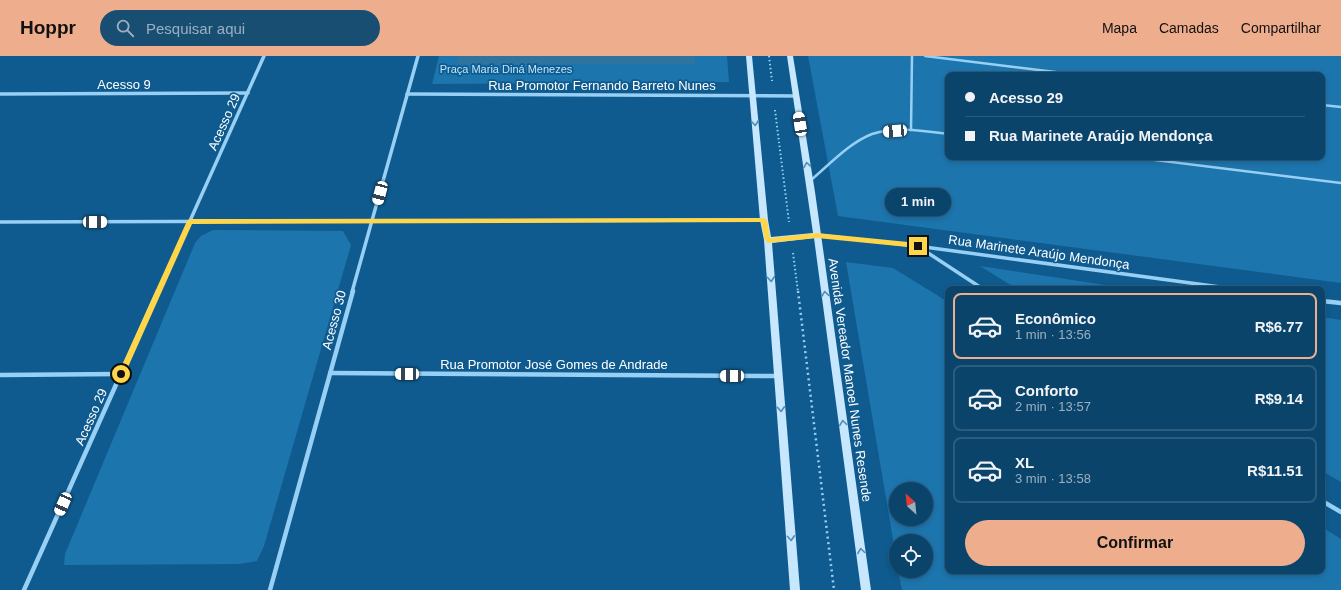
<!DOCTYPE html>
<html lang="pt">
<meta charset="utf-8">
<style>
body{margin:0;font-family:Arial,sans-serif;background:#194e73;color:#f1f3f6;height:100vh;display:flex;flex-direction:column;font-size:15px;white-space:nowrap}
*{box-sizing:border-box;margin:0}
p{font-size:13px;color:#9ab0c1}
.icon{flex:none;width:22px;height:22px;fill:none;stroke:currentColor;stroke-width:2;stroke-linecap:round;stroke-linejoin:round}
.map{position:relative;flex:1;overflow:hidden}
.details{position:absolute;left:945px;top:230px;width:380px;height:288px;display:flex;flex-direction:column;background:#0b446b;border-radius:8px;box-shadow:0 2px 6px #0003,0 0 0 1px #2b5c7e}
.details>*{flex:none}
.hud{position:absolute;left:945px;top:16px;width:380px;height:88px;border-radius:8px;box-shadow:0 2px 6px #0003,0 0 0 1px #2b5c7e;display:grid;align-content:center;height:88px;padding:0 20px;background:#0b446b}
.needle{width:26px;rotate:333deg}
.buttons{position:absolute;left:889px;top:426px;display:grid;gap:8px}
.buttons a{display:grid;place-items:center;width:44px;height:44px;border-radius:50%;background:#0b446b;box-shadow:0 2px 6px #0003,0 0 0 1px #2b5c7e;font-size:20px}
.end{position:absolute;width:18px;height:18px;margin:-9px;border:5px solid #ffd54a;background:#111;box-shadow:0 0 0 2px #111}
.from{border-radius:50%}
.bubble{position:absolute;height:28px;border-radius:14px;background:#0b446b;box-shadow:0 2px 6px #0003,0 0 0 1px #2b5c7e;font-size:13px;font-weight:800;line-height:28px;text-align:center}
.car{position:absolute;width:12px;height:24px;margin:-12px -6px;border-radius:5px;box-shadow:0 0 3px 1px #0007;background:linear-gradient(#fff 24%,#345 0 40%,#fff 0 76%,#345 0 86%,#fff 0)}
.hud b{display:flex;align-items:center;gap:14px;height:38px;font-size:15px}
.hud b+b{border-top:1px solid #2b5c7e}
.hud i{width:10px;height:10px;background:#f1f3f6}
ul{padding:7px 0 0;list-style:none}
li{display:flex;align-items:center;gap:12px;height:66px;margin:0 8px 6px;padding:0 12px;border:2px solid #2b5c7e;border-radius:8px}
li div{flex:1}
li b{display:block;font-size:15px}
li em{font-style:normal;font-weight:800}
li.on{border-color:#eead8d}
li>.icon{width:36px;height:36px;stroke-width:1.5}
.action{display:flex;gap:8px;margin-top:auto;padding:8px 20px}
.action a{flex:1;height:46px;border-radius:24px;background:#eead8d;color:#111;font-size:16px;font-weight:800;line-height:46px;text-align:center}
header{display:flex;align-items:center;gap:24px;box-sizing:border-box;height:56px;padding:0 20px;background:#eead8d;color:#111}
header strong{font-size:19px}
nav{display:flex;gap:22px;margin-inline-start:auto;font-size:14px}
.search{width:280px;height:36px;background:#194e73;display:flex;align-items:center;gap:10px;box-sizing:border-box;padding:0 14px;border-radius:22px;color:#9ab0c1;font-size:15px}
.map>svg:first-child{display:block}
.green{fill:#1d75ad;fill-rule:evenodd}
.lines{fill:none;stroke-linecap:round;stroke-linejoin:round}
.path-far1{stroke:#97d0f4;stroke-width:2;stroke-dasharray:1.5 2.5;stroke-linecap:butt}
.path{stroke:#97d0f4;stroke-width:2.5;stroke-dasharray:2 3.5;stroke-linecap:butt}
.lane{stroke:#97d0f4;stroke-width:2.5}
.street-far1{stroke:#97d0f4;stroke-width:3.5}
.street{stroke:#97d0f4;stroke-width:4.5}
.secondary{fill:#c6e7fd;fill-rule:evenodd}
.wall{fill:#2f739f}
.oneway{stroke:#4f8cb6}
.route{fill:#ffd54a}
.labels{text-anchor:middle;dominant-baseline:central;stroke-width:3.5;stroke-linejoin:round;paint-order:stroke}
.far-park-label{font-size:11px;fill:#bfe6fe;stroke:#0f5b8f}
.street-label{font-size:13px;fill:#fff;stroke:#0f5b8f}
</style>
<header>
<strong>Hoppr</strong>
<div class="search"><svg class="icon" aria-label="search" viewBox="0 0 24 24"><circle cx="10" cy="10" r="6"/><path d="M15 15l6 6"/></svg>Pesquisar aqui</div>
<nav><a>Mapa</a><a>Camadas</a><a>Compartilhar</a></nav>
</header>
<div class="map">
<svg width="1341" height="534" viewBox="0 0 1341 534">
<rect width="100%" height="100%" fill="#0f5b8f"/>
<g class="green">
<path d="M439,0H727L729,26L432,28Z"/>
<path d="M808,0H1341V227L838,160ZM948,19H1322V101H948Z"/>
<path d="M213,174L343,175L351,189L264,490L257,505L239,508L64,509L65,498L195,187L201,180Z"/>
<path d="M846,206L893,212L948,246V515H1322V471L1341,483V534H902L898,515H926V485H896V501ZM896,433H926V463H896Z"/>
<path d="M980,210L1132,233H1017Z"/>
<path d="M1322,261L1341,264V426L1322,415Z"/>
</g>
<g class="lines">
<g class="path-far1">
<path d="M769,0L772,25"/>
<path d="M775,54L789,166"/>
<path d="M793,197L798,236"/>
</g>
<path class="path" d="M798,235L834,534"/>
<g class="lane">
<path d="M925,0L1080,19"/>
<path d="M1322,49L1341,51"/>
<path d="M911,74L912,0"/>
<path d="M1131,101L1341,127"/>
<path d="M811,124C830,108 849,87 872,78C895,70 924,75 948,78"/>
</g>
<g class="street-far1">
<path d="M0,38L248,37"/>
<path d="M407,38L796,40"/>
<path d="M0,166L764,164"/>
<path d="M817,179L917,190L1235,233"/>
<path d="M919,191L983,233"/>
<path d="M158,236L264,0"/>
<path d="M352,236L418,0"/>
</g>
<g class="street">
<path d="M1322,245L1341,247"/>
<path d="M330,317L778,320"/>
<path d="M0,319L121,318"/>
<path d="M1322,445L1341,456"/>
<path d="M24,534L158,235"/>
<path d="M270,534L353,235"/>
</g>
<path class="secondary" d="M746,0H752L768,164L771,181L813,177L787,0H793L815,136L871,534H861L814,182L772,187L800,534H790L764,184L760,164Z"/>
</g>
<path class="wall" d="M456,0H695V8H459Z"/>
<defs><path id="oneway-chevron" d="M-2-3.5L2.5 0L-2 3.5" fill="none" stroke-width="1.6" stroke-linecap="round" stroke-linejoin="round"/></defs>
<g class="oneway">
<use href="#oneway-chevron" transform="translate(755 67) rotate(85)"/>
<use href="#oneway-chevron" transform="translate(807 109) rotate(-99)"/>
<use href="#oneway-chevron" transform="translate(771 223) rotate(85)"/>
<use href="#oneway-chevron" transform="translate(825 238) rotate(-98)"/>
<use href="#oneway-chevron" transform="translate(781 353) rotate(86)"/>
<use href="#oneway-chevron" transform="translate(843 367) rotate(-98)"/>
<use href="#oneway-chevron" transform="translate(791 482) rotate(86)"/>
<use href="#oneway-chevron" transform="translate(861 495) rotate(-98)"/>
</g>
<path class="route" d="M764,162L767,164L770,182L817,177L918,187L921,190L918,192L817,182L768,187L765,184L761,166L192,168L124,320L121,321L118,318L187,165L190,163Z"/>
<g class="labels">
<g class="far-park-label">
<text x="506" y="13">Praça Maria Diná Menezes</text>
</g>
<g class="street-label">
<text x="124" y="28">Acesso 9</text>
<text x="602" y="29">Rua Promotor Fernando Barreto Nunes</text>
<text transform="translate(224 66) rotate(-66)">Acesso 29</text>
<text transform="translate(1039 196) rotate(8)">Rua Marinete Araújo Mendonça</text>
<text transform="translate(334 264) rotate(-75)">Acesso 30</text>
<text x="554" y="308">Rua Promotor José Gomes de Andrade</text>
<text transform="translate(850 324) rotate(82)">Avenida Vereador Manoel Nunes Resende</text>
<text transform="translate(91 361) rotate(-66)">Acesso 29</text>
</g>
</g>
</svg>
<div class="buttons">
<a><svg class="needle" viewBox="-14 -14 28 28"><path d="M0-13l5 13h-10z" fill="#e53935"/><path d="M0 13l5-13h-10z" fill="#9ab0c1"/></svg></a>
<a><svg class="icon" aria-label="locate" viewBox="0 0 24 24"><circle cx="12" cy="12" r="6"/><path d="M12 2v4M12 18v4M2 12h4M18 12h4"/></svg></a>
</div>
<i class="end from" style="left:121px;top:318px"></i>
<i class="end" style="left:918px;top:190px"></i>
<div class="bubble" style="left:885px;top:132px;width:66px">1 min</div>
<i class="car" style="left:800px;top:68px;rotate:351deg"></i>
<i class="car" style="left:895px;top:75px;rotate:266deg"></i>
<i class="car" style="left:380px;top:137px;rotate:195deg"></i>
<i class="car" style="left:95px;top:166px;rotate:90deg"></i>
<i class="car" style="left:407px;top:318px;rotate:270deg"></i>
<i class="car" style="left:732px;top:320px;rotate:270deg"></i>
<i class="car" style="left:63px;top:448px;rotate:204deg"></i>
<div class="hud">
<b><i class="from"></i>Acesso 29</b>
<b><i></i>Rua Marinete Araújo Mendonça</b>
</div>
<section class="details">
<ul>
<li class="on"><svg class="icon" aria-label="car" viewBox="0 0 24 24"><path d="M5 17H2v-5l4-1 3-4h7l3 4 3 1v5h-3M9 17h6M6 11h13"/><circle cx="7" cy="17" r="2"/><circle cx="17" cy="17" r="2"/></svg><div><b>Econômico</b><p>1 min · 13:56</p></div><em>R$6.77</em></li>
<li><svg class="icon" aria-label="car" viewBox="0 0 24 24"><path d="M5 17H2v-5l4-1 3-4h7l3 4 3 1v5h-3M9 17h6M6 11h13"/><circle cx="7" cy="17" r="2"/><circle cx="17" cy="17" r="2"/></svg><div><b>Conforto</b><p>2 min · 13:57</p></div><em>R$9.14</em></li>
<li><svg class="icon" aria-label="car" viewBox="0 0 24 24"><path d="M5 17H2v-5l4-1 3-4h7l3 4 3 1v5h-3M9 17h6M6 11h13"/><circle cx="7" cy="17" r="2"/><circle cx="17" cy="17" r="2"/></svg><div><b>XL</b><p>3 min · 13:58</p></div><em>R$11.51</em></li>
</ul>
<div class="action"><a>Confirmar</a></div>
</section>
</div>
